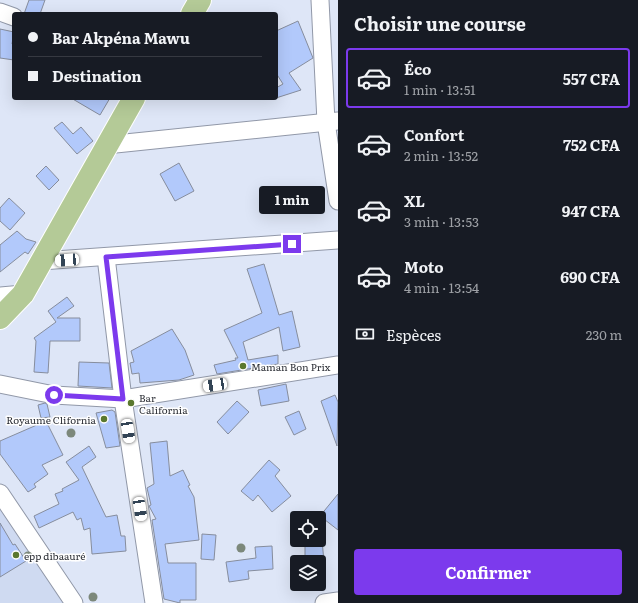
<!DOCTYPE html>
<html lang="fr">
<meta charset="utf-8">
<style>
body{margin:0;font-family:Literata,serif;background:#20242c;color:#f1f3f6;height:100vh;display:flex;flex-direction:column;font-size:15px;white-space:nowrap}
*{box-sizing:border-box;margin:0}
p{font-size:13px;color:#9ea1a6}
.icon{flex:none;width:22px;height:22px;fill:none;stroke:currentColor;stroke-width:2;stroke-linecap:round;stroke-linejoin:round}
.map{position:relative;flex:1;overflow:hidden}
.panel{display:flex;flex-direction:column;background:#171b24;width:300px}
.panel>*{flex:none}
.guide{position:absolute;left:12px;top:12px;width:266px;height:88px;border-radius:4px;box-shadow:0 4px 16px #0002;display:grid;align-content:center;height:88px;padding:0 16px;background:#171b24}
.tools{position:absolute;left:290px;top:511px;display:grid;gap:8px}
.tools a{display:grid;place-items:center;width:36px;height:36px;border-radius:4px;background:#171b24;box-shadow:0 4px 16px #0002;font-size:20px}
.end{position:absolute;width:18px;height:18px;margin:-9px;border:5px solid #7c3aed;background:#fff;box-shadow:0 0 0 2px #fff}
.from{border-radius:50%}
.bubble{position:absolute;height:28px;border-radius:4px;background:#171b24;box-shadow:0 4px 16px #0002;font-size:13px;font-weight:700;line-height:28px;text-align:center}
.car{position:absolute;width:12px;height:24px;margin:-12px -6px;border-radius:5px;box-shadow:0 0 3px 1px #0007;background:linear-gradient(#fff 24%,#345 0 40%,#fff 0 76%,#345 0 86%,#fff 0)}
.guide b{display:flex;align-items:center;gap:14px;height:38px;font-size:15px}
.guide b+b{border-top:1px solid #363941}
.guide i{width:10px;height:10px;background:#f1f3f6}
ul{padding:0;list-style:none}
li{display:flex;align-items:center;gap:12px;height:60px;margin:0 8px 6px;padding:0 8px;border:2px solid transparent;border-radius:4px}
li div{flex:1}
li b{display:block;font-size:15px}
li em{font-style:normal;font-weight:700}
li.active{border-color:#7c3aed}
li>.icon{width:36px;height:36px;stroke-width:1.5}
h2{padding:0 16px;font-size:18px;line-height:48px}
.pay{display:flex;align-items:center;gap:10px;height:44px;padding:0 16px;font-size:15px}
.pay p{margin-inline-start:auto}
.action{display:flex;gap:8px;margin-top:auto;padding:8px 16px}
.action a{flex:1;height:46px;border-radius:4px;background:#7c3aed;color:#fff;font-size:16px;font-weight:700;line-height:46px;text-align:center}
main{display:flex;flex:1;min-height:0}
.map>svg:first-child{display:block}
.built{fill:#cfdaf1}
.building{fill:#b2c9fb;stroke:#868d9d}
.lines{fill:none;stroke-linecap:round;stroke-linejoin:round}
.minor-casing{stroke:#9198a8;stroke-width:19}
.major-casing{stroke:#fff;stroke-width:24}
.minor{stroke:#fff;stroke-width:17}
.major{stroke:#b4ca97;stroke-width:22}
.tree{fill:#7c887b}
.route{stroke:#7c3aed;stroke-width:5}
.poi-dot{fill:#5a782e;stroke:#fff;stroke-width:1.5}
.labels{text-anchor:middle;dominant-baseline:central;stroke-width:3;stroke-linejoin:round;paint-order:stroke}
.poi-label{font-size:10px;fill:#2b2e35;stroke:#fff;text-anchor:start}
</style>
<main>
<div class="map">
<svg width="338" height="603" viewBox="0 0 338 603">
<rect width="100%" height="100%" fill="#dee6f7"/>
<path class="built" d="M0,506L64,603H0Z"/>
<g class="building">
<path d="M29,0H45L40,14H24Z"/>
<path d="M298,21L313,58L289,73L301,90L276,98V88L283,84L276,73V31Z"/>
<path d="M0,29L14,32L12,44L14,45V60L0,58Z"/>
<path d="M71,98H110L100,115Z"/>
<path d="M62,122L73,134L81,127L93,141L77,154L54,128Z"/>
<path d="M179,163L194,191L175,201L160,174Z"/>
<path d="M46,166L59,180L49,190L36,176Z"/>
<path d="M9,198L25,213L10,230L0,221V208Z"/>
<path d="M17,231L26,239L36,242L28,254L25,252L0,272V245Z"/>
<path d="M264,264L279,315L292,311L300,347L283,351L279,327L243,342L248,360L278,355V364L217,374L214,365L236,360L235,358H238L224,330L262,313L247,269Z"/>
<path d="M67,297L74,306L57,318H80V341H50L48,373L34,372L36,341L34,338L56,322L48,311Z"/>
<path d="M172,329L185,350L194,375L179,380L140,383L139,373L132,374L130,363L134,362L131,351Z"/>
<path d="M79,362L109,363L112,388L78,386Z"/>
<path d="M286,384L289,401L261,406L258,390Z"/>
<path d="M335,395L338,402L337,446L321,401Z"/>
<path d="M237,401L249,412L228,434L217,422Z"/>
<path d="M45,403L47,404L50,417L41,418L38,405Z"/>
<path d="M112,410L115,412L120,446L106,448L96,413Z"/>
<path d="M299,411L306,429L294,435L285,417Z"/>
<path d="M46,421L63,455L42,465L48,474L34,484L36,487L28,492L0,454V441Z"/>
<path d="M167,441L170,476L183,470L190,485L188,486L194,497L199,540L165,544L168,563H196V600H180V603L164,599L152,520L156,519L149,506L151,505L147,488L154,484L150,443Z"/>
<path d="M89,446L96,457L82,467L106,517L117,515L121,536H125L126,551L92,554L90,528L84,530L81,518L77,520L73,512L39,528L34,516L59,504L55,494L63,491L62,489L79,480L66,462Z"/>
<path d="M269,460L280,470L275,476L291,496L272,512L258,495L253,501L241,491Z"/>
<path d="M338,494V530L320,516Z"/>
<path d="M0,523L13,545L15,544L26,561L0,577Z"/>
<path d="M202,534L216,535L214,560L201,559Z"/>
<path d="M305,540H322L324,562H305Z"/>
<path d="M272,546L273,569L248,571L249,579L229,582L226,562L256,558L255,547Z"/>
</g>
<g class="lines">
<g class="minor-casing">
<g id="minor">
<path d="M320,0L326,122L338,201"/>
<path d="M0,12L14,17"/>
<path d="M106,145L338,121"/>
<path d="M106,257L123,399L154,603"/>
<path d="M41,261L338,240"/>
<path d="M0,296L23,294"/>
<path d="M0,384L54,395L123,399L338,365"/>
<path d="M0,493L74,603"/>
<path d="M324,603L338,601"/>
</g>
</g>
<g class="major-casing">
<g id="major">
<path d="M192,14L200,0"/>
<path d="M0,318L23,294L134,98"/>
</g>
</g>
<use href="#minor" class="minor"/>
<use href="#major" class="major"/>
</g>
<g class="tree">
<circle cx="71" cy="433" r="4.5"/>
<circle cx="241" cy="548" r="4.5"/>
<circle cx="28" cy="556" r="4.5"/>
<circle cx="93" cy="597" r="4.5"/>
</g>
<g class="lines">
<path class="route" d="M54,395L123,399L106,257L292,244"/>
</g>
<g class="poi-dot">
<circle cx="243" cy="366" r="4"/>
<circle cx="131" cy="403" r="4"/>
<circle cx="104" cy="419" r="4"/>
<circle cx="16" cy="555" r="4"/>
</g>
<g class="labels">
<g class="poi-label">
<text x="251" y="366">Maman Bon Prix</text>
<text x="139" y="397">Bar<tspan x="139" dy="12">California</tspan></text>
<text x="96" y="419" text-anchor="end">Royaume Clifornia</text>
<text x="24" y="555">epp dibaauré</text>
</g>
</g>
</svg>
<div class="tools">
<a><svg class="icon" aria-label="locate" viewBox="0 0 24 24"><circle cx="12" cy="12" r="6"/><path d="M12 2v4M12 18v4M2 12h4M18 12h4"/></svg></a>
<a><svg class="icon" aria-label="layers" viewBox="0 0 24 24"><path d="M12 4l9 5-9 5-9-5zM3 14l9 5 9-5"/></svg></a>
</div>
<i class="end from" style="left:54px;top:395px"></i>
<i class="end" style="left:292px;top:244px"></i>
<div class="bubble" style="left:259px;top:186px;width:66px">1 min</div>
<i class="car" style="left:67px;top:260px;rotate:266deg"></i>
<i class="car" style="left:215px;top:385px;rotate:261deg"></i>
<i class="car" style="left:128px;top:431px;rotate:171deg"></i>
<i class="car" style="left:140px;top:509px;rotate:171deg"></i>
<div class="guide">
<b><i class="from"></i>Bar Akpéna Mawu</b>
<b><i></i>Destination</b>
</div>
</div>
<section class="panel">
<h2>Choisir une course</h2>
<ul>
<li class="active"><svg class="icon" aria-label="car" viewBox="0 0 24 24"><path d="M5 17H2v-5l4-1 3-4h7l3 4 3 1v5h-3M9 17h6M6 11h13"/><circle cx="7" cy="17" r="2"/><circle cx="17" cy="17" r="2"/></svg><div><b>Éco</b><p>1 min · 13:51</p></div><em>557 CFA</em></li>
<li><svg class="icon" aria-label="car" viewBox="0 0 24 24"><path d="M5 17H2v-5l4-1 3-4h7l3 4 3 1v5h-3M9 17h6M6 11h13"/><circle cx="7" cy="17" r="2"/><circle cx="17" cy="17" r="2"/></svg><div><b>Confort</b><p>2 min · 13:52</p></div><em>752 CFA</em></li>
<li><svg class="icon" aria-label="car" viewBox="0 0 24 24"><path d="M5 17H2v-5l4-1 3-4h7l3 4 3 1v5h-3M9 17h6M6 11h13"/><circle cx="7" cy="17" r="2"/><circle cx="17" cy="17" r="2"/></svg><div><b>XL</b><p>3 min · 13:53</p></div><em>947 CFA</em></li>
<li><svg class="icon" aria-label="car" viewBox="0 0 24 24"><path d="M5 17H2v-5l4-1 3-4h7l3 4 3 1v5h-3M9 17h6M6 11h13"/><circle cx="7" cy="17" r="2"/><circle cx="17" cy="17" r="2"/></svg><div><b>Moto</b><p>4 min · 13:54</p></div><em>690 CFA</em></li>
</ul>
<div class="pay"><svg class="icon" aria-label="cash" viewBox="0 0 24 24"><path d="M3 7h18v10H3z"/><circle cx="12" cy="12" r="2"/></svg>Espèces<p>230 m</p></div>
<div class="action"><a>Confirmer</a></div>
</section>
</main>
